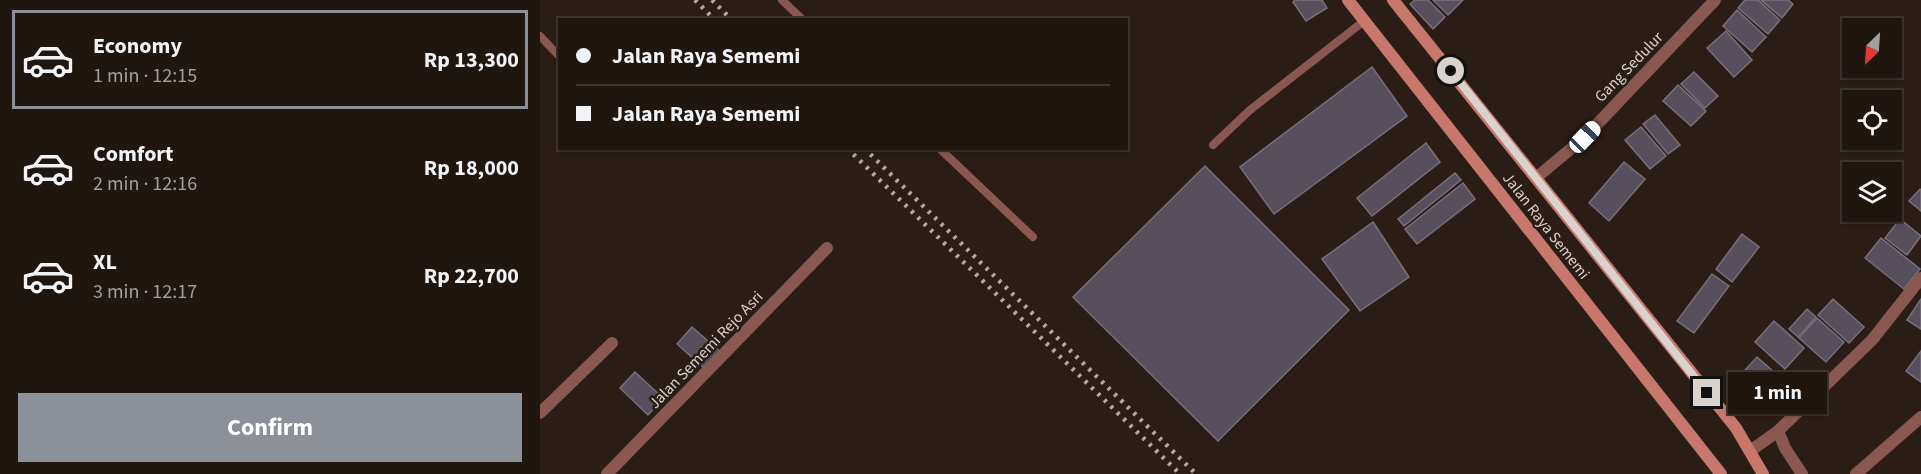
<!DOCTYPE html>
<meta charset="utf-8">
<style>
body{margin:0;font-family:"Source Sans 3",sans-serif;background:#281f19;color:#f1f3f6;height:100vh;display:flex;flex-direction:column;font-size:22px;white-space:nowrap}
*{box-sizing:border-box;margin:0}
p{font-size:20px;color:#a29f9f}
.icon{flex:none;width:33px;height:33px;fill:none;stroke:currentColor;stroke-width:2;stroke-linecap:round;stroke-linejoin:round}
.map{position:relative;flex:1;overflow:hidden}
.side{display:flex;flex-direction:column;background:#201610;width:540px}
.side>*{flex:none}
.hud{position:absolute;left:18px;top:18px;width:570px;height:132px;border-radius:0px;box-shadow:0 2px 4px #0004,0 0 0 2px #3d3530;display:grid;align-content:center;height:132px;padding:0 18px;background:#201610}
.needle{width:39px;rotate:205deg}
.tools{position:absolute;left:1302px;top:18px;display:grid;gap:12px}
.tools a{display:grid;place-items:center;width:60px;height:60px;border-radius:0px;background:#201610;box-shadow:0 2px 4px #0004,0 0 0 2px #3d3530;font-size:30px}
.end{position:absolute;width:27px;height:27px;margin:-14px;border:8px solid #dad2cc;background:#111;box-shadow:0 0 0 3px #111}
.from{border-radius:50%}
.bubble{position:absolute;height:42px;border-radius:0px;background:#201610;box-shadow:0 2px 4px #0004,0 0 0 2px #3d3530;font-size:20px;font-weight:700;line-height:42px;text-align:center}
.car{position:absolute;width:18px;height:36px;margin:-18px -9px;border-radius:8px;box-shadow:0 0 4px 2px #0007;background:linear-gradient(#fff 24%,#345 0 40%,#fff 0 76%,#345 0 86%,#fff 0)}
.hud b{display:flex;align-items:center;gap:21px;height:57px;font-size:22px}
.hud b+b{border-top:2px solid #3d3530}
.hud i{width:15px;height:15px;background:#f1f3f6}
ul{padding:10px 0 0;list-style:none}
li{display:flex;align-items:center;gap:18px;height:99px;margin:0 12px 9px;padding:0 6px;border:3px solid transparent;border-radius:0px}
li div{flex:1}
li b{display:block;font-size:22px}
li em{font-style:normal;font-weight:700}
li.active{border-color:#8c9099}
li>.icon{width:54px;height:54px;stroke-width:1.5}
.action{display:flex;gap:12px;margin-top:auto;padding:12px 18px}
.action a{flex:1;height:69px;border-radius:0px;background:#8c9099;color:#fff;font-size:24px;font-weight:700;line-height:69px;text-align:center}
main{display:flex;flex:1;min-height:0}
.map>svg:first-child{display:block}
.building{fill:#584f5c;stroke:#796f7d;stroke-width:1.5}
.lines{fill:none;stroke-linecap:round;stroke-linejoin:round}
.service{stroke:#8a5851;stroke-width:8}
.minor{stroke:#8a5851;stroke-width:12}
.tertiary{stroke:#8a5851;stroke-width:12}
.secondary{stroke:#c7776c;stroke-width:12}
.rail{stroke:#b1a8a1;stroke-width:4.5;stroke-dasharray:3 6;stroke-linecap:butt}
.route{stroke:#dad2cc;stroke-width:8}
.labels{text-anchor:middle;dominant-baseline:central;stroke-width:5;stroke-linejoin:round;paint-order:stroke}
.street-label{font-size:16px;fill:#dad2cc;stroke:#2a1d15}
</style>
<main>
<section class="side">
<ul>
<li class="active"><svg class="icon" aria-label="car" viewBox="0 0 24 24"><path d="M5 17H2v-5l4-1 3-4h7l3 4 3 1v5h-3M9 17h6M6 11h13"/><circle cx="7" cy="17" r="2"/><circle cx="17" cy="17" r="2"/></svg><div><b>Economy</b><p>1 min · 12:15</p></div><em>Rp 13,300</em></li>
<li><svg class="icon" aria-label="car" viewBox="0 0 24 24"><path d="M5 17H2v-5l4-1 3-4h7l3 4 3 1v5h-3M9 17h6M6 11h13"/><circle cx="7" cy="17" r="2"/><circle cx="17" cy="17" r="2"/></svg><div><b>Comfort</b><p>2 min · 12:16</p></div><em>Rp 18,000</em></li>
<li><svg class="icon" aria-label="car" viewBox="0 0 24 24"><path d="M5 17H2v-5l4-1 3-4h7l3 4 3 1v5h-3M9 17h6M6 11h13"/><circle cx="7" cy="17" r="2"/><circle cx="17" cy="17" r="2"/></svg><div><b>XL</b><p>3 min · 12:17</p></div><em>Rp 22,700</em></li>
</ul>
<div class="action"><a>Confirm</a></div>
</section>
<div class="map">
<svg width="1381" height="474" viewBox="0 0 1381 474">
<rect width="100%" height="100%" fill="#2a1d15"/>
<g class="building">
<path d="M755,0H782L787,8L766,21L753,2Z"/>
<path d="M875,0H888L905,17L893,29L870,4Z"/>
<path d="M893,0H923L908,15Z"/>
<path d="M1205,0H1218L1240,20L1228,34L1198,8Z"/>
<path d="M1221,0H1248L1253,4L1242,18Z"/>
<path d="M1197,10L1226,37L1212,52L1183,26Z"/>
<path d="M1186,31L1212,60L1194,77L1167,48Z"/>
<path d="M832,67L867,116L734,214L700,167Z"/>
<path d="M1154,72L1178,96L1165,108L1141,84Z"/>
<path d="M1138,85L1166,111L1151,126L1123,101Z"/>
<path d="M1115,115L1140,145L1128,154L1103,124Z"/>
<path d="M1101,127L1126,156L1110,169L1085,140Z"/>
<path d="M886,143L900,162L832,216L817,198Z"/>
<path d="M1084,162L1105,179L1069,221L1049,203Z"/>
<path d="M665,166L809,310L678,441L533,297Z"/>
<path d="M915,173L921,180L864,226L858,219Z"/>
<path d="M923,183L935,199L877,244L865,229Z"/>
<path d="M1380,189L1381,190V211L1369,201Z"/>
<path d="M1360,219L1381,236L1367,255L1345,238Z"/>
<path d="M833,222L869,277L820,311L782,259Z"/>
<path d="M1202,234L1219,247L1192,282L1176,269Z"/>
<path d="M1341,238L1380,269L1364,289L1325,258Z"/>
<path d="M1172,274L1189,286L1154,333L1137,321Z"/>
<path d="M1293,299L1324,327L1309,343L1278,315Z"/>
<path d="M1381,299V329L1367,320Z"/>
<path d="M1267,309L1276,317L1258,337L1249,329Z"/>
<path d="M1277,318L1304,342L1286,362L1259,338Z"/>
<path d="M1234,321L1264,348L1245,369L1215,342Z"/>
<path d="M152,327L183,354L167,371L137,344Z"/>
<path d="M1381,351V382L1366,371Z"/>
<path d="M1217,357L1243,380L1221,404L1195,381Z"/>
<path d="M95,372L123,398L108,415L80,388Z"/>
</g>
<g class="lines">
<g class="service">
<path d="M242,0L263,20"/>
<path d="M0,36L20,57"/>
<path d="M673,145L710,110L824,21"/>
<path d="M399,148L493,237"/>
</g>
<g class="minor">
<path d="M997,177L1045,137L1175,0"/>
<path d="M0,413L72,343"/>
<path d="M1238,431L1245,448L1262,474"/>
<path d="M67,474L287,248"/>
<path d="M1316,474L1381,417"/>
</g>
<path class="tertiary" d="M1210,451L1237,432L1332,340L1381,278"/>
<g class="secondary">
<path d="M808,0L1181,474"/>
<path d="M853,0L1196,428L1223,474"/>
</g>
<g class="rail">
<path d="M155,0L175,20"/>
<path d="M172,0L192,20"/>
<path d="M307,148L640,474"/>
<path d="M324,148L656,474"/>
</g>
</g>
<g class="lines">
<path class="route" d="M911,71L1167,393"/>
</g>
<g class="labels">
<g class="street-label">
<text transform="translate(1089 67) rotate(-46)">Gang Sedulur</text>
<text transform="translate(1006 226) rotate(52)">Jalan Raya Sememi</text>
<text transform="translate(166 350) rotate(-46)">Jalan Sememi Rejo Asri</text>
</g>
</g>
</svg>
<div class="tools">
<a><svg class="needle" viewBox="-14 -14 28 28"><path d="M0-13l5 13h-10z" fill="#e53935"/><path d="M0 13l5-13h-10z" fill="#a29f9f"/></svg></a>
<a><svg class="icon" aria-label="locate" viewBox="0 0 24 24"><circle cx="12" cy="12" r="6"/><path d="M12 2v4M12 18v4M2 12h4M18 12h4"/></svg></a>
<a><svg class="icon" aria-label="layers" viewBox="0 0 24 24"><path d="M12 4l9 5-9 5-9-5zM3 14l9 5 9-5"/></svg></a>
</div>
<i class="end from" style="left:911px;top:71px"></i>
<i class="end" style="left:1167px;top:393px"></i>
<div class="bubble" style="left:1188px;top:372px;width:99px">1 min</div>
<i class="car" style="left:1045px;top:137px;rotate:44deg"></i>
<div class="hud">
<b><i class="from"></i>Jalan Raya Sememi</b>
<b><i></i>Jalan Raya Sememi</b>
</div>
</div>
</main>
